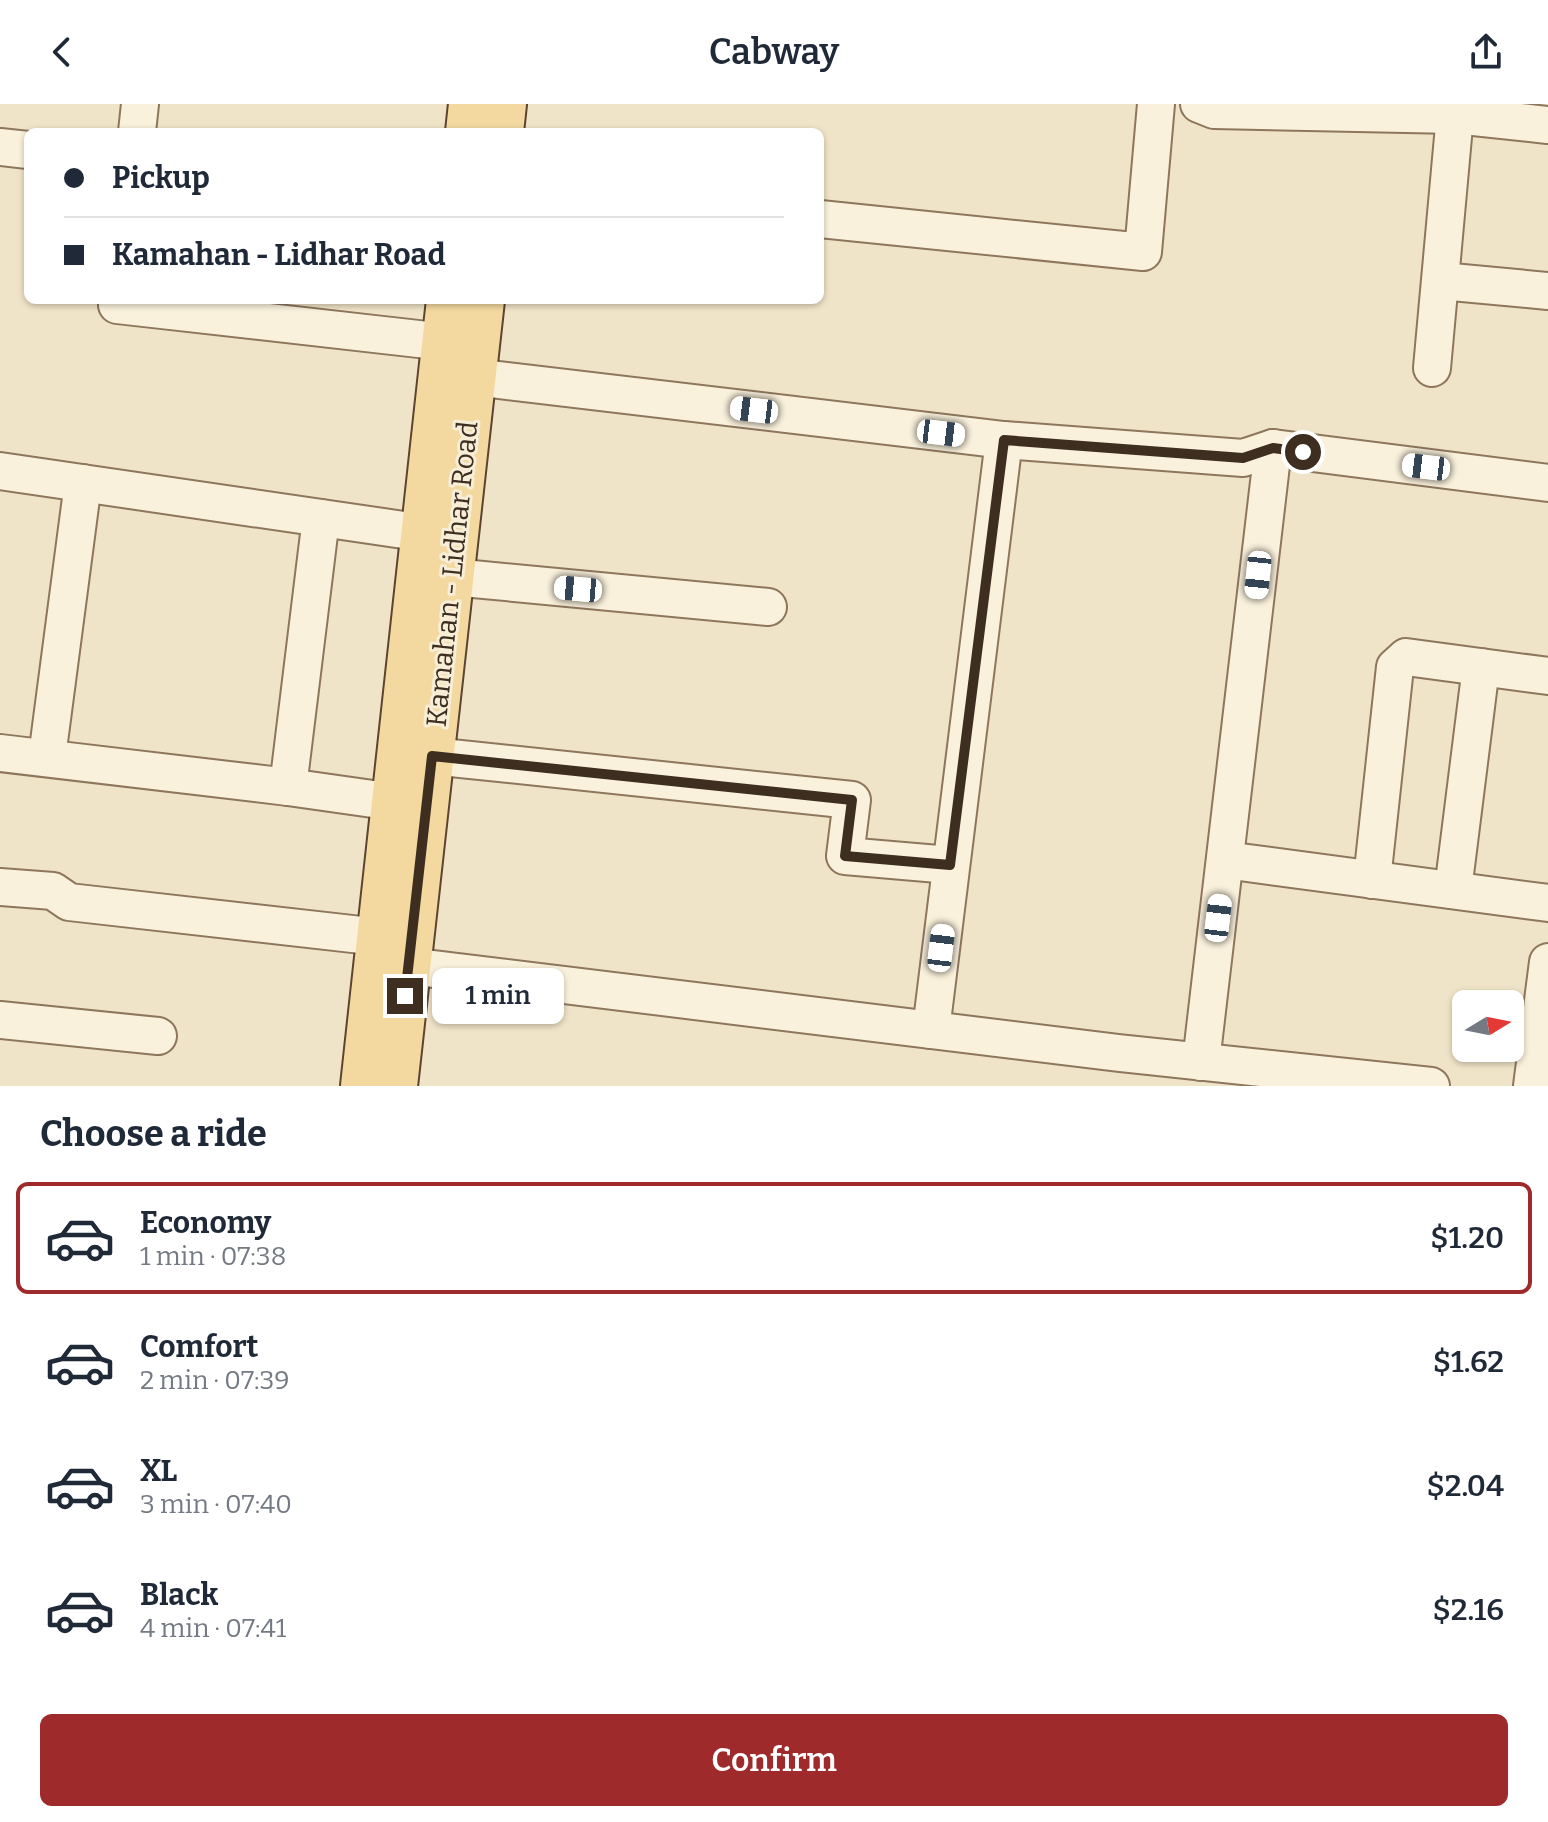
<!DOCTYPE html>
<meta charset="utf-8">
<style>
body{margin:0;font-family:Bitter,serif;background:#f2f2f3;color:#1f2937;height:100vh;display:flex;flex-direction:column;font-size:30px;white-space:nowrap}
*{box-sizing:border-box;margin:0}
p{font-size:26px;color:#747a83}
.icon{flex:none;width:44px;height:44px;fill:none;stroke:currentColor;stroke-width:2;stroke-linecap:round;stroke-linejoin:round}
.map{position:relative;height:982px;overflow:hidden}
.side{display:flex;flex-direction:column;background:#fff;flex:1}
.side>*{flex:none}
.hud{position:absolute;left:24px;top:24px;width:800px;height:176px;border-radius:12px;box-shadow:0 2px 6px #0004;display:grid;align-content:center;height:176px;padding:0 40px;background:#fff}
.needle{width:52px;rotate:80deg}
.buttons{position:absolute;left:1452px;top:886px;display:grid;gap:16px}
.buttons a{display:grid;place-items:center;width:72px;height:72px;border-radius:12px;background:#fff;box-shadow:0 2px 6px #0004;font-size:40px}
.end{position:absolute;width:36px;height:36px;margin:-18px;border:10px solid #3d2e20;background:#fff;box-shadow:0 0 0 4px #fff}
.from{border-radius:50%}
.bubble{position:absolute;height:56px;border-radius:12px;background:#fff;box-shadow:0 2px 6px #0004;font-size:26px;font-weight:600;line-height:56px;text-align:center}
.car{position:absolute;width:24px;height:48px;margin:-24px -12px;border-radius:10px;box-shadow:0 0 6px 2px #0007;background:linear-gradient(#fff 24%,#345 0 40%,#fff 0 76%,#345 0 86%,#fff 0)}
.hud b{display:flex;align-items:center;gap:28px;height:76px;font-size:30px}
.hud b+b{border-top:2px solid #e0e1e3}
.hud i{width:20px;height:20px;background:#1f2937}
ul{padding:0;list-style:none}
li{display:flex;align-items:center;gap:24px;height:112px;margin:0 16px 12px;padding:0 24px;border:4px solid transparent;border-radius:12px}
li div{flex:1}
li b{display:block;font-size:30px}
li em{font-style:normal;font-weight:600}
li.selected{border-color:#9e2a2b}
li>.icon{width:72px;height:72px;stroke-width:1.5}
h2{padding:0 40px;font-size:36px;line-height:96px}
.primary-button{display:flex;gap:16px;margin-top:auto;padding:16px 40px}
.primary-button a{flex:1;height:92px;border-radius:12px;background:#9e2a2b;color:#fff;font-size:32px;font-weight:600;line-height:92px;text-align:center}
header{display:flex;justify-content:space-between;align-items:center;height:104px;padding:0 40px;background:#fff;font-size:36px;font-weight:600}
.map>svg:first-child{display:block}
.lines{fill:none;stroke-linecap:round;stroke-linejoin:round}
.minor-casing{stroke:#8d765c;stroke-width:40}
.major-casing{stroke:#5b4430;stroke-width:48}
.minor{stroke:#faf1dc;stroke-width:36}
.major{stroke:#f3d9a0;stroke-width:44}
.route{stroke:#3d2e20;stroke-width:10}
.labels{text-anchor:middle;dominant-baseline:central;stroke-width:6;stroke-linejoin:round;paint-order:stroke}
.street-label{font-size:28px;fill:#3d2e20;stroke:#f7eed8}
</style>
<header><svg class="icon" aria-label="back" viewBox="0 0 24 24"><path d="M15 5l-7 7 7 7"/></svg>Cabway<svg class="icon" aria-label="share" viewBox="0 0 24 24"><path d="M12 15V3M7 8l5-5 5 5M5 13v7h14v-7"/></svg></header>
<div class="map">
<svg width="1548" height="982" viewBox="0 0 1548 982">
<rect width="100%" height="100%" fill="#f0e4c8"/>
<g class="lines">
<g class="minor-casing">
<g id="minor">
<path d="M1199,0L1214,6L1455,11L1548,21"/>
<path d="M137,28L140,0"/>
<path d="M0,43L28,46"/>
<path d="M820,115L1143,148L1156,0"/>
<path d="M1441,177L1548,187"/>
<path d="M118,196L117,201L445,238"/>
<path d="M1432,264L1455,11"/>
<path d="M474,273L1004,336L1243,354L1273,344L1548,379"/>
<path d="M0,367L424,429"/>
<path d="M321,414L288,683L394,698"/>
<path d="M452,473L768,503"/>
<path d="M0,649L288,683"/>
<path d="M432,652L852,696L845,752L950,761"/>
<path d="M47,653L83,379"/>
<path d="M1225,756L1548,799"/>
<path d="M1372,776L1395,563L1406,553L1548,572"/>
<path d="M0,783L53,787L69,798L379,833"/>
<path d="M1453,786L1481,563"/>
<path d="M409,862L1119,949L1431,982"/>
<path d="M0,916L158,932"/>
<path d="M931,926L1004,336"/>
<path d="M1201,958L1273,344"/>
<path d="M1532,982L1548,858"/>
</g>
</g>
<g class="major-casing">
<g id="major">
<path d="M468,28L471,0"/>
<path d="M501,28L504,0"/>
<path d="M363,982L449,196"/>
<path d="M395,982L482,196"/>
</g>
</g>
<use href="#minor" class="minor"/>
<use href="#major" class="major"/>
</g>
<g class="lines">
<path class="route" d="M405,892L432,652L852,696L845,752L950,761L1004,336L1243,354L1273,344L1303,348"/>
</g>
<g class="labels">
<g class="street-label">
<text transform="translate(452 470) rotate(-84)">Kamahan - Lidhar Road</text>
</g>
</g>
</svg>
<div class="buttons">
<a><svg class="needle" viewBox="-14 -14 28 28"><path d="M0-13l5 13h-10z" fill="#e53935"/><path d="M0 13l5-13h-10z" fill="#747a83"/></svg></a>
</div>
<i class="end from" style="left:1303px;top:348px"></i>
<i class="end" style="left:405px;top:892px"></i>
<div class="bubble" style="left:432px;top:864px;width:132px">1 min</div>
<i class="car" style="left:754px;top:306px;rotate:277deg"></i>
<i class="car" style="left:941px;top:329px;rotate:97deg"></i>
<i class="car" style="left:1426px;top:363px;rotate:277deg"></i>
<i class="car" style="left:1258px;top:471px;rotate:186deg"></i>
<i class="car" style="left:578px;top:485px;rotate:275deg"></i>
<i class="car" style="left:1218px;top:814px;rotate:7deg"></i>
<i class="car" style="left:941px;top:844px;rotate:7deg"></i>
<div class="hud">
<b><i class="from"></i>Pickup</b>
<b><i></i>Kamahan - Lidhar Road</b>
</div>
</div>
<section class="side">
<h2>Choose a ride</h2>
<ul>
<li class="selected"><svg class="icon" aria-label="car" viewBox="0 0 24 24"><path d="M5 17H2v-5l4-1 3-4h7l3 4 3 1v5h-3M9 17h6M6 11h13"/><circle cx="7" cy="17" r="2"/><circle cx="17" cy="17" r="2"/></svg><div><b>Economy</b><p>1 min · 07:38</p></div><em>$1.20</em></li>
<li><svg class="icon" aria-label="car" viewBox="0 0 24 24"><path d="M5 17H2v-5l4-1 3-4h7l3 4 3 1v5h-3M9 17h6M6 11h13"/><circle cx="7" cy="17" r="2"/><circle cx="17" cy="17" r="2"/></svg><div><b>Comfort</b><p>2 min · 07:39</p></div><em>$1.62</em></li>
<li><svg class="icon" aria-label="car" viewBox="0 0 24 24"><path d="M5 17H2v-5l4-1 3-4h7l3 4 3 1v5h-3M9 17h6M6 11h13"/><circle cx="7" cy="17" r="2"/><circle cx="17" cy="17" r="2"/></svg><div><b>XL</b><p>3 min · 07:40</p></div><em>$2.04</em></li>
<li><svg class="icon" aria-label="car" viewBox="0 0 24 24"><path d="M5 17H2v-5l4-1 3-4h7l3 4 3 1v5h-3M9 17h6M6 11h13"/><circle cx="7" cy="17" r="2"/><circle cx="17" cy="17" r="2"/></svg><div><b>Black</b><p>4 min · 07:41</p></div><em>$2.16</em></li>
</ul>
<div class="primary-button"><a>Confirm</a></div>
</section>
